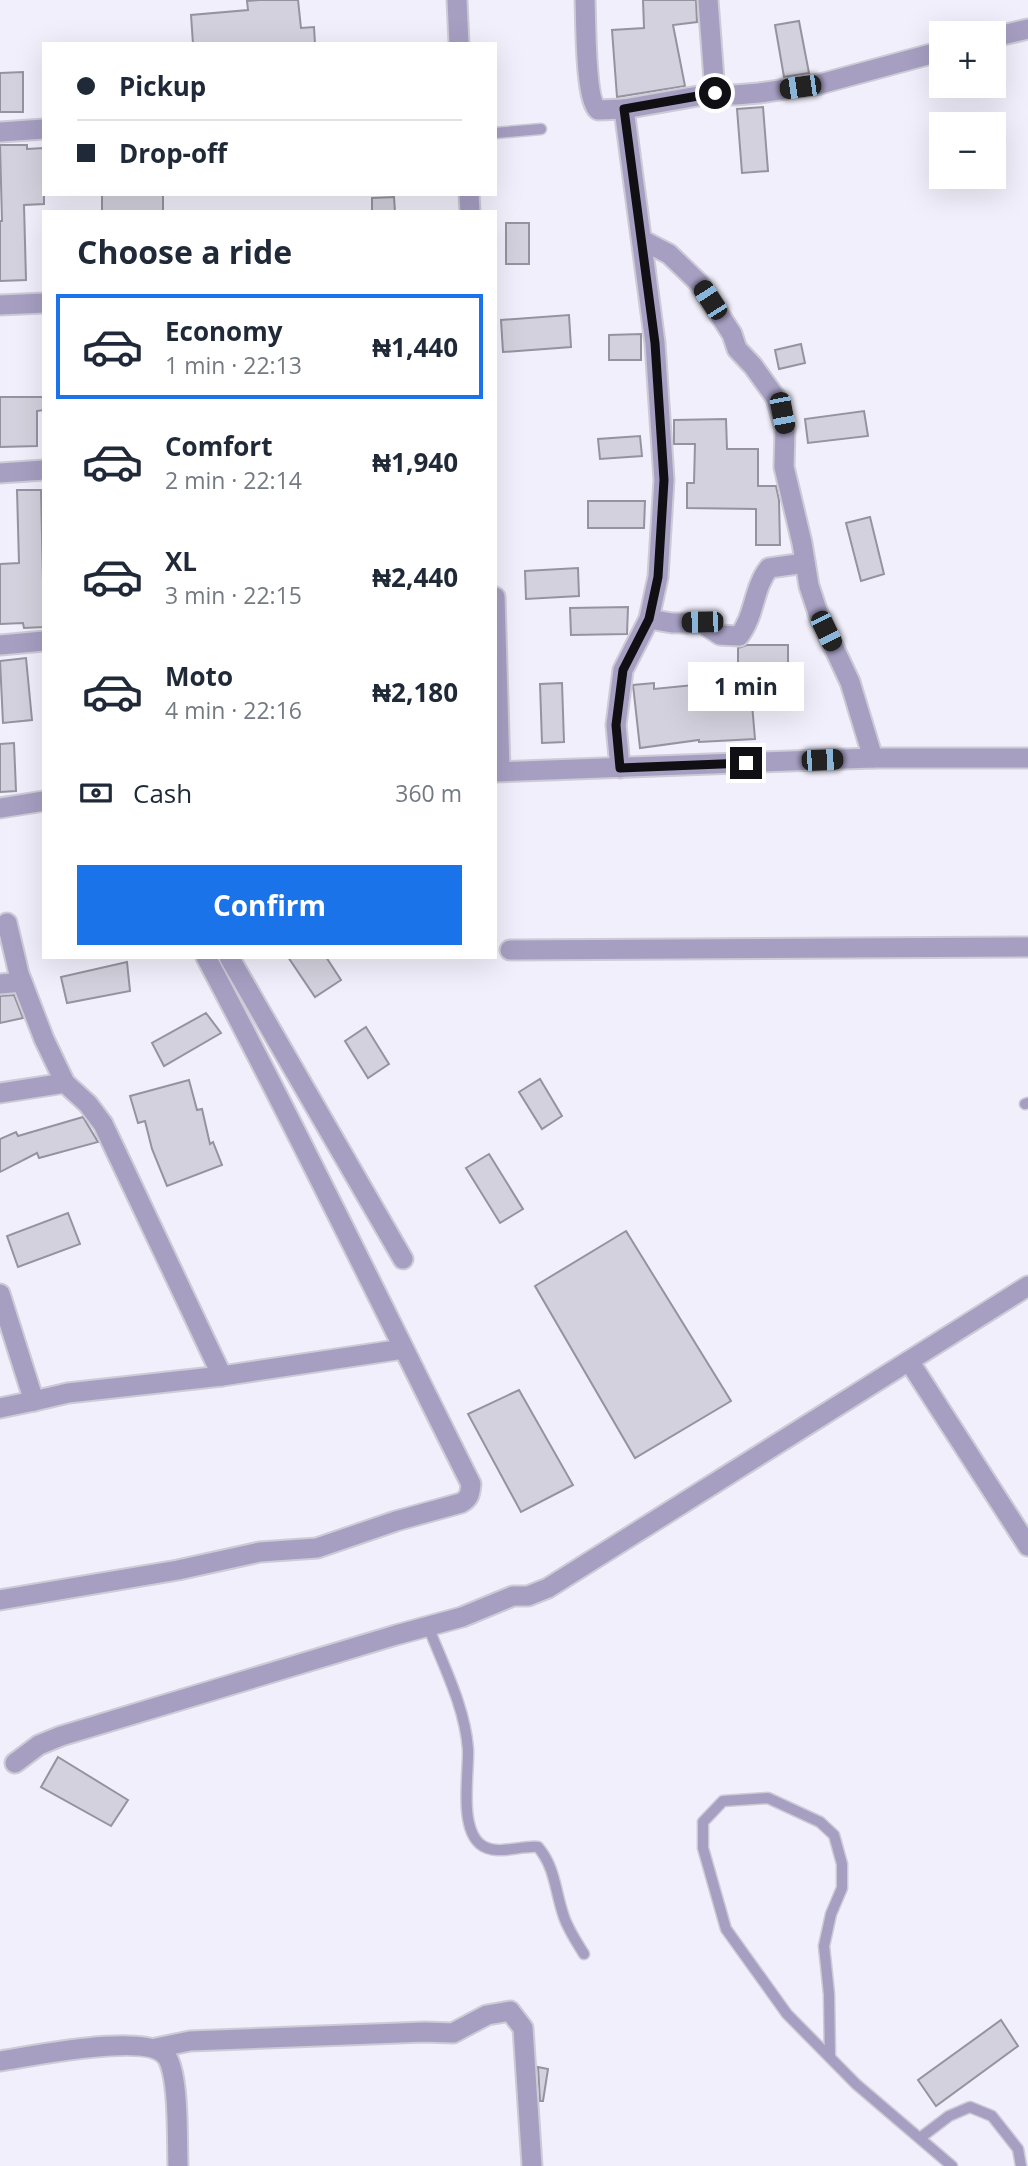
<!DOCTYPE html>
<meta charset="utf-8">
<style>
body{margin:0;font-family:"Open Sans",sans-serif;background:#f6f6f7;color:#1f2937;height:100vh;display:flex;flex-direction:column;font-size:26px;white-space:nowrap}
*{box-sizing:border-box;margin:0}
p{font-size:23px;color:#747a83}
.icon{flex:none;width:38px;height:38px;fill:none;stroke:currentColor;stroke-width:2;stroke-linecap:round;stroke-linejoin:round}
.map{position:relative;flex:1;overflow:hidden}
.sheet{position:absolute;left:42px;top:210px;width:455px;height:749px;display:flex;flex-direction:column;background:#fff;border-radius:0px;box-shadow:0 7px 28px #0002}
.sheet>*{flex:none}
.banner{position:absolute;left:42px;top:42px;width:455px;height:154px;border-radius:0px;box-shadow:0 7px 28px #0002;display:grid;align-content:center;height:154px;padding:0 35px;background:#fff}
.tools{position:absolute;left:929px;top:21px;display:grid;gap:14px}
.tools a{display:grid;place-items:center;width:77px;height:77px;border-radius:0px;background:#fff;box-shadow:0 7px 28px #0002;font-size:35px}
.end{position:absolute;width:32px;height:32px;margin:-16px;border:9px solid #101014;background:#fff;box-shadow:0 0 0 4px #fff}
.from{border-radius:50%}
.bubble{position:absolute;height:49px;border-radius:0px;background:#fff;box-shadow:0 7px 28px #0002;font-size:23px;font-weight:700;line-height:49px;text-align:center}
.car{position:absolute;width:21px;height:42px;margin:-21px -10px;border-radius:9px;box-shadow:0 0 5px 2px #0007;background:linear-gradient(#222 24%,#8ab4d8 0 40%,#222 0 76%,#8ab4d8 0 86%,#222 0)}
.banner b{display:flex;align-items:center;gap:24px;height:66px;font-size:26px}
.banner b+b{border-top:2px solid #e0e1e3}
.banner i{width:18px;height:18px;background:#1f2937}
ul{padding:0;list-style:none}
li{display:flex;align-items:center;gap:21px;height:105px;margin:0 14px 10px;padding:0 21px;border:4px solid transparent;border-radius:0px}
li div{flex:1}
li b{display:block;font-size:26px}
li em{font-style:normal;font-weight:700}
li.active{border-color:#1a73e8}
li>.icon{width:63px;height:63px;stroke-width:1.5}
h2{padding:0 35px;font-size:32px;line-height:84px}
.pay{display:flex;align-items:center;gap:18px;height:77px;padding:0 35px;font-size:26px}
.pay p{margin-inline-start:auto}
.action{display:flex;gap:14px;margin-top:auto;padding:14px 35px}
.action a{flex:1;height:80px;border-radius:0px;background:#1a73e8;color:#fff;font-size:28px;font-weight:700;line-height:80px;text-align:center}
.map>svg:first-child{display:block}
.building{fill:#d3d1dd;stroke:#95939e;stroke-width:2}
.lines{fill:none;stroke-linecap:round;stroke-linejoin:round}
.service-casing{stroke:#cdcbd6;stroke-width:13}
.minor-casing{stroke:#cdcbd6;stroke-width:23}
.service{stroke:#a69fc2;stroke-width:10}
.minor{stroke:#a69fc2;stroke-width:19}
.route{stroke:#101014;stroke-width:9}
</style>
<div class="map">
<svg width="1028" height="2166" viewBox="0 0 1028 2166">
<rect width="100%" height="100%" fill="#f1effb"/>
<g class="building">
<path d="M259,0H298L301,28L314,27L315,44H193L191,15L248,10L247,1Z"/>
<path d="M643,0H696L697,22L673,25L685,86L617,97L612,30L644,28Z"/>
<path d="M799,21L809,73L784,77L775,25Z"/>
<path d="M23,72V112H0V73Z"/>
<path d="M763,107L768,171L742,173L737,109Z"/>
<path d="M0,145H27V149L44,148V204L24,205L26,280L0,281V221H2Z"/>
<rect x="102" y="194" width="61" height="18"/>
<path d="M394,197L395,212H372V198Z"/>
<rect x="506" y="223" width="23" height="41"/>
<path d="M569,315L571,347L503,352L501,320Z"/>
<path d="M641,334V360H609V335Z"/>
<path d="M801,344L805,363L779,369L775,350Z"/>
<path d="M0,397H44V410L37,411V446L0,447Z"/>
<path d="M864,411L868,436L808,443L805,419Z"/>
<path d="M726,419L727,449H758V486H776L779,500L780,545H756V509L687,508V483H694L695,444H674V420Z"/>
<path d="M640,436L642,456L600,459L598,439Z"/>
<path d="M17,490H41L44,627L24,628L23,623L0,624V564L19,563Z"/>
<path d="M588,501H645L644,528H588Z"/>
<path d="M870,517L884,574L861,581L846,523Z"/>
<path d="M578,568L579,596L526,599L525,571Z"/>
<path d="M628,607L627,634L571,635L570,608Z"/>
<path d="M747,645H788V668L749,669L755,739L699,742V740L640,748L633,685L654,683V689L724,682V676L738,674V648Z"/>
<path d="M26,658L32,720L3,723L0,661Z"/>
<path d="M562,683L564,742L542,743L540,684Z"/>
<path d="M14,743L16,791L0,792V744Z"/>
<path d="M288,957H326L341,980L315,997Z"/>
<path d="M127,962L130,991L67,1003L61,977Z"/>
<path d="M14,995L23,1018L0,1023V996Z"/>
<path d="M206,1013L221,1033L164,1066L152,1043Z"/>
<path d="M366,1027L389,1064L368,1078L345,1041Z"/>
<path d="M540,1079L562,1116L542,1129L519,1092Z"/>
<path d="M189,1080L197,1110L202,1109L210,1144L213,1142L222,1165L167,1186L152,1149L145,1121L138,1123L130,1096Z"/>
<path d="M83,1117L98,1142L39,1158L37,1153L0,1172V1139L16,1132L18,1136Z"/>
<path d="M489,1154L523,1209L500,1223L466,1168Z"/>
<path d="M68,1213L80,1244L18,1267L7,1236Z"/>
<path d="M626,1231L731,1401L635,1458L535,1286Z"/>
<path d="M519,1390L573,1485L521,1512L468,1414Z"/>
<path d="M58,1757L128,1800L111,1826L41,1787Z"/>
<path d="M1001,2020L1018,2046L936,2106L918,2080Z"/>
<path d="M538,2067L548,2069L543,2101H540Z"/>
</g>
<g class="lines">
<g class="service-casing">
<g id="service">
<path d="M495,133L541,129"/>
<path d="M1025,1104L1028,1103"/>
<path d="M428,1626C443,1665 465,1707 468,1749C469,1774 459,1826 480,1844C496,1857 520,1845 538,1847C555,1867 555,1890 563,1914C567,1928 576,1941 584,1954"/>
<path d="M830,2057L829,1994L824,1946L831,1914L842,1888V1864L834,1835L820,1822L768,1798L723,1801L703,1822V1848L726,1929L787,2014L856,2084L952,2166"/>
<path d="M920,2138L949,2116L970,2107L992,2116L1018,2149L1021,2166"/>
</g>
</g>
<g class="minor-casing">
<g id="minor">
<path d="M457,0L459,44"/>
<path d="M585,0C586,20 585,100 598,110L624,109L715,93L735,95L759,93L820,84L942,51"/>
<path d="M708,0L715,93"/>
<path d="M994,37L1028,29"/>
<path d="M0,132L44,129"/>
<path d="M469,194L470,212"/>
<path d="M642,240L669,254L699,283L732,334L737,349L753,366L776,398L785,429L784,467L802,543L809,586L819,616L850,682L873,758"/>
<path d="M0,305L44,303"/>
<path d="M0,473L44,470"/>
<path d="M495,597L500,771"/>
<path d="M649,619L672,623H702L720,635L739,636C755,616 753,588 769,568L805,563"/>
<path d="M0,645L44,641"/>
<path d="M620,768L616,725L623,670L649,619L658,577L664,480L655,343L624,109"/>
<path d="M495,772L873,758H1028"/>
<path d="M0,808L44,801"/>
<path d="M7,923L19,974L44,1039L65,1083"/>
<path d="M510,950L1028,947"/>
<path d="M229,957L403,1259"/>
<path d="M0,984L22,982"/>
<path d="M0,1093L65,1083L88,1104L103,1124L222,1376"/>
<path d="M0,1294L34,1401L0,1408"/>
<path d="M909,1361L1028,1546"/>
<path d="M34,1401L68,1393L222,1376L403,1349"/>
<path d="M0,1600L178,1570L260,1552L317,1548L396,1521L461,1503C470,1498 470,1493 471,1484C383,1308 298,1131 206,957"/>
<path d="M15,1763L39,1745L61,1736L396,1635L462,1617L513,1596H528L548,1588L1028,1286"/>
<path d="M156,2048L190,2041L425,2032L453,2033L487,2015L510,2011L523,2028L532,2166"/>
<path d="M0,2061C29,2057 153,2030 168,2059C179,2081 177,2139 178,2166"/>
</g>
</g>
<use href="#service" class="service"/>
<use href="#minor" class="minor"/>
</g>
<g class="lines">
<path class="route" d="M715,93L624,109L655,343L664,480L658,577L649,619L623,670L616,725L620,768L746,763"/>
</g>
</svg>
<div class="tools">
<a>+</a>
<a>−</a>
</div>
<i class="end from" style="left:715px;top:93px"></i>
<i class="end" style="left:746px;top:763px"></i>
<div class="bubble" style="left:688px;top:662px;width:116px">1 min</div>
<i class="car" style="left:800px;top:87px;rotate:262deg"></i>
<i class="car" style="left:710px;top:300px;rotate:327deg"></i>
<i class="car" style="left:782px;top:413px;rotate:169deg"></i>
<i class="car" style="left:702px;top:622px;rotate:269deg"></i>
<i class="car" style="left:826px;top:631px;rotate:154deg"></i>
<i class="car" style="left:822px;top:760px;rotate:88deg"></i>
<div class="banner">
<b><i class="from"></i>Pickup</b>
<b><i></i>Drop-off</b>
</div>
<section class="sheet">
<h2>Choose a ride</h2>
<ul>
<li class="active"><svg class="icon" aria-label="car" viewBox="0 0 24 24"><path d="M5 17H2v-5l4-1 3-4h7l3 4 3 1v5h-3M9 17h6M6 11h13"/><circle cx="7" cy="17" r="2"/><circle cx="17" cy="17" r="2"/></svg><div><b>Economy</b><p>1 min · 22:13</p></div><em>₦1,440</em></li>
<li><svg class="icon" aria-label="car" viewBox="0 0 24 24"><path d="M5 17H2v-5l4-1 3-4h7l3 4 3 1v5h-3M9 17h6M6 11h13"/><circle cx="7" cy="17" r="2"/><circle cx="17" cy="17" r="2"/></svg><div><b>Comfort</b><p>2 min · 22:14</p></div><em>₦1,940</em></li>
<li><svg class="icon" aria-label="car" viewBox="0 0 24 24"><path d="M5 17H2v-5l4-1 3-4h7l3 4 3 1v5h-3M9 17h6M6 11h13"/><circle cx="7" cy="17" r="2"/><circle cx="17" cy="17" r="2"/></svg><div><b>XL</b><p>3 min · 22:15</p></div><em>₦2,440</em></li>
<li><svg class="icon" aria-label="car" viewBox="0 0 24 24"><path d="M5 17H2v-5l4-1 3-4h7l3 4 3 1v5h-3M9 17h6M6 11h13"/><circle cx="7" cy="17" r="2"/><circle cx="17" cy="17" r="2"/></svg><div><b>Moto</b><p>4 min · 22:16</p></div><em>₦2,180</em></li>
</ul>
<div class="pay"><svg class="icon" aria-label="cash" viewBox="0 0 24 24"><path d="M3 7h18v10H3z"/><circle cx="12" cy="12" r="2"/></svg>Cash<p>360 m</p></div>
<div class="action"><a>Confirm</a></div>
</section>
</div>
